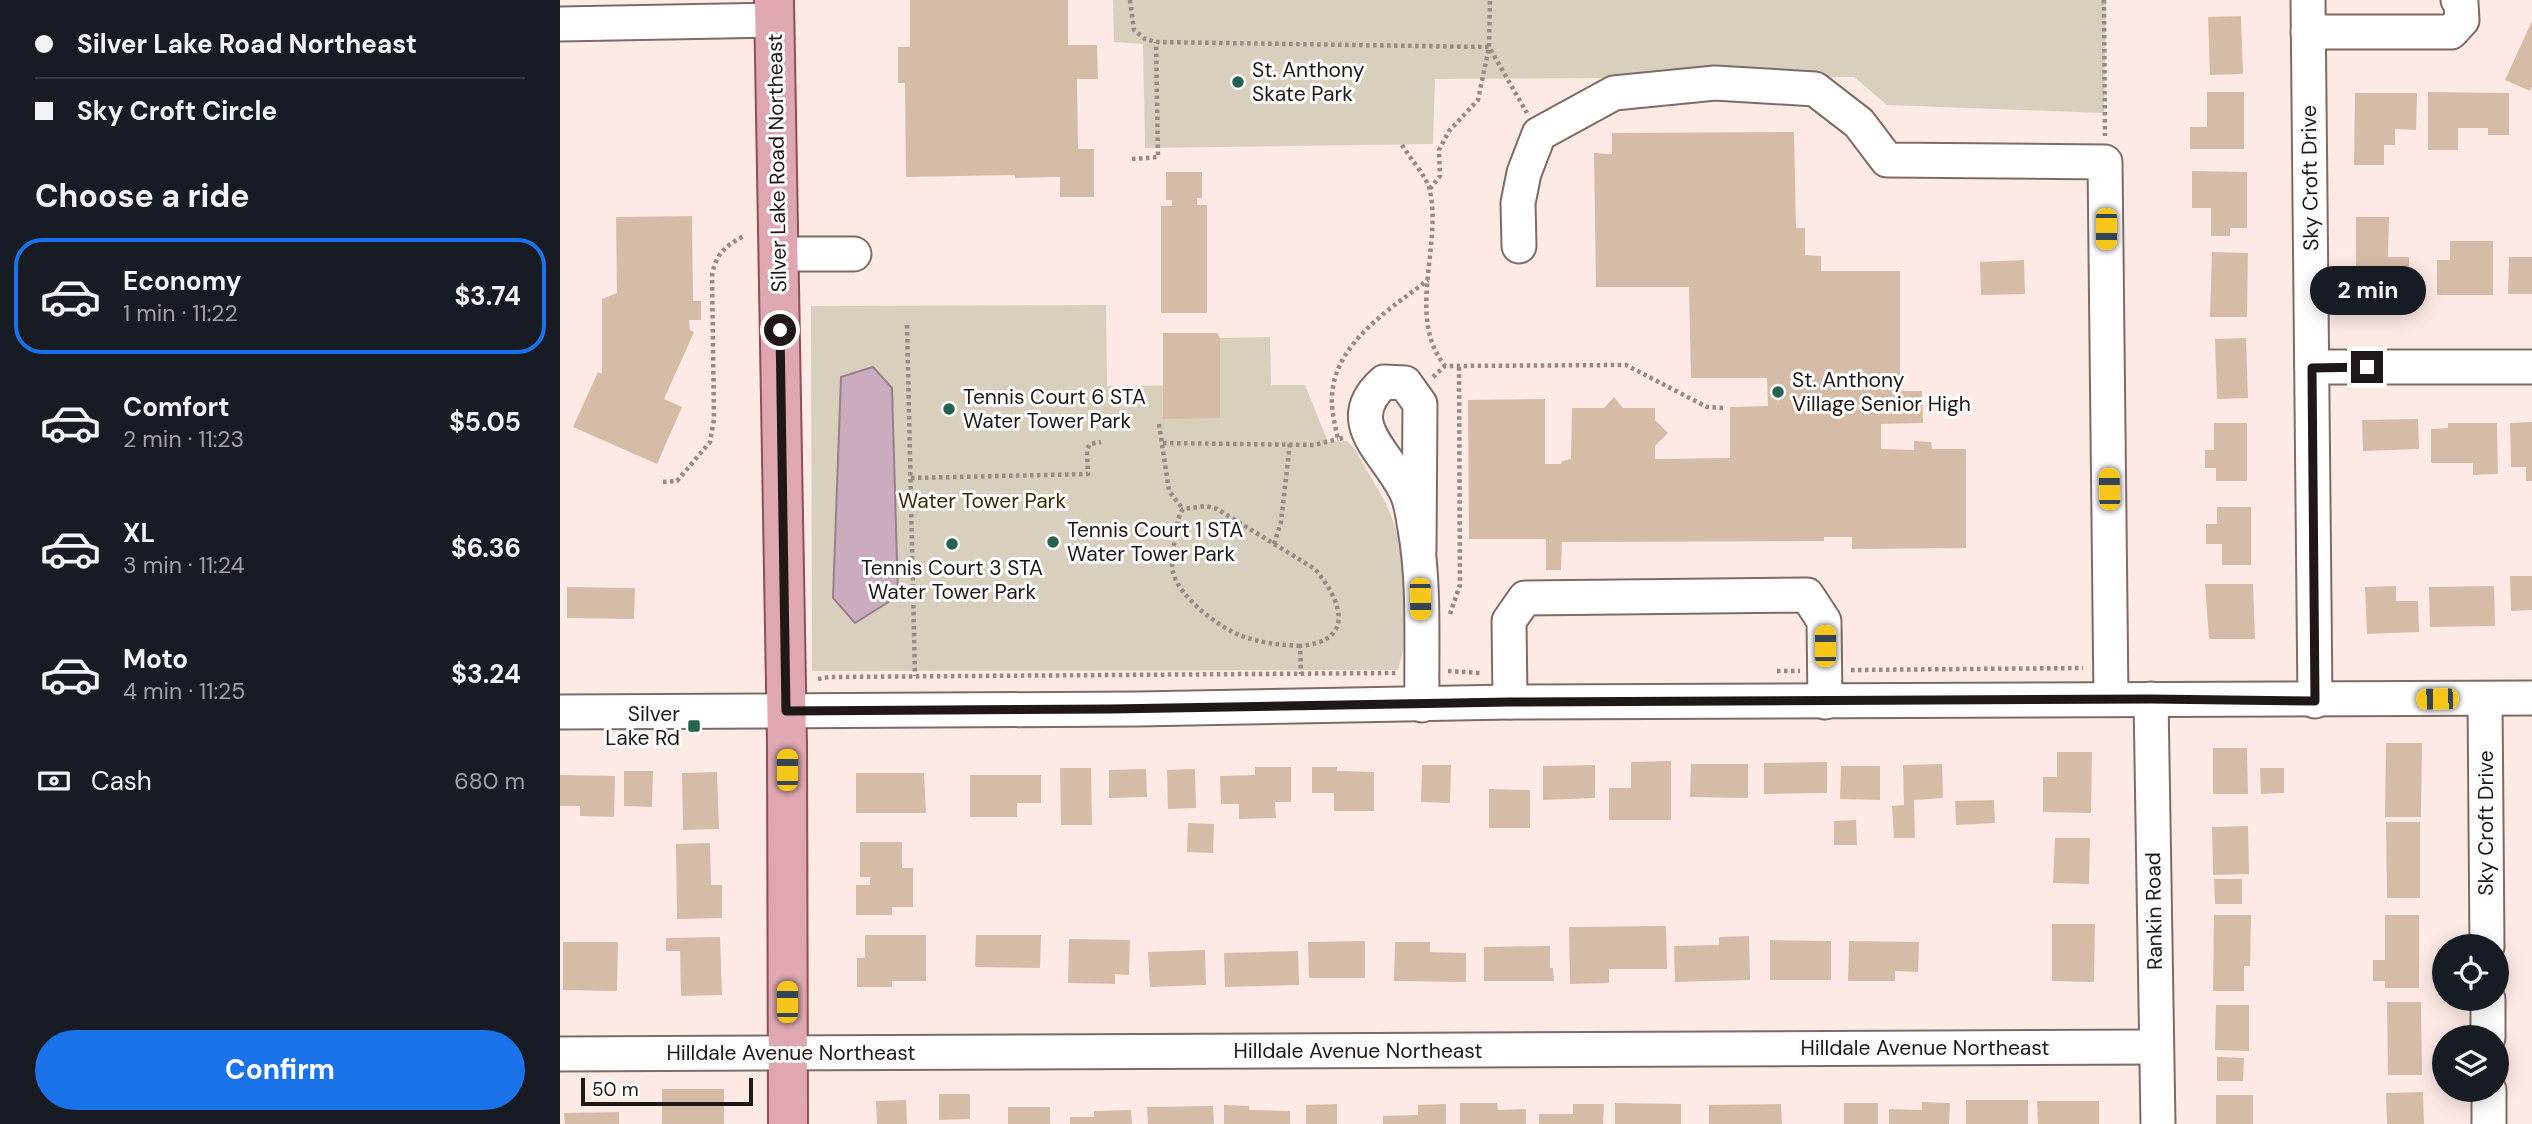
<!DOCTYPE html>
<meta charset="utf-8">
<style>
body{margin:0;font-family:"DM Sans",sans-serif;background:#242831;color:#f1f3f6;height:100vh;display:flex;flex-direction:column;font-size:26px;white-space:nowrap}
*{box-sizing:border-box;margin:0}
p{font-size:23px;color:#9ea1a6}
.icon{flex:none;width:38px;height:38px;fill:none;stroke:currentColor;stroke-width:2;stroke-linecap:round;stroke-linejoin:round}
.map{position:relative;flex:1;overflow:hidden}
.side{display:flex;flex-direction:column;background:#171b24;width:560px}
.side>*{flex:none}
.top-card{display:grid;align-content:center;height:154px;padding:0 35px;background:#171b24}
.buttons{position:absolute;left:1872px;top:934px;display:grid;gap:14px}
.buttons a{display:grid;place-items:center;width:77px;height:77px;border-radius:50%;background:#171b24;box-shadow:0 4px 18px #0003;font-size:35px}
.scale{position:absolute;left:21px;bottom:18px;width:172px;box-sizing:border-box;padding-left:7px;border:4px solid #1f1816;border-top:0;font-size:19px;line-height:24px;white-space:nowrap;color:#1f1816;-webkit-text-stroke:5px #fcfcfc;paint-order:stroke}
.end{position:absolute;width:32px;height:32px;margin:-16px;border:9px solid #1f1816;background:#fff;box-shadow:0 0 0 4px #fff}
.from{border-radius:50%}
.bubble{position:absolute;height:49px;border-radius:24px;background:#171b24;box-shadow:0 4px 18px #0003;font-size:23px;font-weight:700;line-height:49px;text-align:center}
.car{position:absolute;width:21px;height:42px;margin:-21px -10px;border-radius:9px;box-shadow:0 0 5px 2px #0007;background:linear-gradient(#f5c518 24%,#345 0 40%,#f5c518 0 76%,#345 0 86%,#f5c518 0)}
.top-card b{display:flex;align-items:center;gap:24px;height:66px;font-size:26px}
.top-card b+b{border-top:2px solid #363941}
.top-card i{width:18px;height:18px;background:#f1f3f6}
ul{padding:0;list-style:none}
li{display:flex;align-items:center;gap:21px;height:116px;margin:0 14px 10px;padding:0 21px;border:4px solid transparent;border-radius:28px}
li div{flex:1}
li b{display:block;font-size:26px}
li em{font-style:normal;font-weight:700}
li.current{border-color:#1a73e8}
li>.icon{width:63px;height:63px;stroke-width:1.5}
h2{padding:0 35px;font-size:32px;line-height:84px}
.pay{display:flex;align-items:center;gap:18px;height:77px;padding:0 35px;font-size:26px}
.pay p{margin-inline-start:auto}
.primary-button{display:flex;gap:14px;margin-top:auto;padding:14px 35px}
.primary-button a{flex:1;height:80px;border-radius:42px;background:#1a73e8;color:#fff;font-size:28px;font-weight:700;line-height:80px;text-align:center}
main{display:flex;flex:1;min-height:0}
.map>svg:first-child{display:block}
.green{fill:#d8d0bc}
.water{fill:#caacbe;stroke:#97808c;stroke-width:2}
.building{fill:#d6bca7}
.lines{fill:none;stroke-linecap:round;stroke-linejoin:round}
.minor-casing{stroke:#7c6b67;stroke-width:37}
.major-casing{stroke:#8d4f5a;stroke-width:42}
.path{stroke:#988a87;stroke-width:4.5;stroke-dasharray:3.5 3.5;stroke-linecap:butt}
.minor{stroke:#fff;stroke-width:33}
.major{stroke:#dea7b2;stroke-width:38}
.route{stroke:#1f1816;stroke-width:9}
.poi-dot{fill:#25634f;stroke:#fcfcfc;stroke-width:2.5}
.labels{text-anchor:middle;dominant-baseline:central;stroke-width:6;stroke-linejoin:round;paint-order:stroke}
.poi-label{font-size:21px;fill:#1f1816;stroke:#fcfcfc;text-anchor:start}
.street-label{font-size:21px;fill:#1f1816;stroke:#fcfcfc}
.park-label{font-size:21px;fill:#3a2c04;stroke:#fcfcfc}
</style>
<main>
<section class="side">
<div class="top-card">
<b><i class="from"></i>Silver Lake Road Northeast</b>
<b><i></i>Sky Croft Circle</b>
</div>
<h2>Choose a ride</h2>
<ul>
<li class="current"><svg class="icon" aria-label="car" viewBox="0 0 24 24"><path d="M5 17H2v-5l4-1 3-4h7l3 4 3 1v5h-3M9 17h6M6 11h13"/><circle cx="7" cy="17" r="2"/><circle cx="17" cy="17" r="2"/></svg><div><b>Economy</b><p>1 min · 11:22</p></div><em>$3.74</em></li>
<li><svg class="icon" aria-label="car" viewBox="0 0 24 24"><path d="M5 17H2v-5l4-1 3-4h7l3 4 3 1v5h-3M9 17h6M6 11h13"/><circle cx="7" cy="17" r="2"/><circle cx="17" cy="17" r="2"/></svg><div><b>Comfort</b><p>2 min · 11:23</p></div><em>$5.05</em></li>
<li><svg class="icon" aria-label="car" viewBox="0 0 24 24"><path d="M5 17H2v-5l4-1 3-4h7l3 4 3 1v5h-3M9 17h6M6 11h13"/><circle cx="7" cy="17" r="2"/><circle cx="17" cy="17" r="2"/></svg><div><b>XL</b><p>3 min · 11:24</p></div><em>$6.36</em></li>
<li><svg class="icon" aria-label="car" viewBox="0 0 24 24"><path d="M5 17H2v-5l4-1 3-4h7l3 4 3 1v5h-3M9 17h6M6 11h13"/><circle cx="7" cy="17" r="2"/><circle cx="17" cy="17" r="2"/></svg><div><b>Moto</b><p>4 min · 11:25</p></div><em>$3.24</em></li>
</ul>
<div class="pay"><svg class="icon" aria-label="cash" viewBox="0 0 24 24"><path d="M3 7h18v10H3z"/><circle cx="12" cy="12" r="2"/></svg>Cash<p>680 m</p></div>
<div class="primary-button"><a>Confirm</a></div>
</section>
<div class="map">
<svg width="1972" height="1124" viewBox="0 0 1972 1124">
<rect width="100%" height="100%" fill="#feeae5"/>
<g class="green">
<path d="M553,0H1546L1544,113L1327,105L1294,77L875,79L873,144L585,148L583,44L554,42Z"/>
<path d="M546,305L547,386L659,385L660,338L710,337L711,385H745L768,442L787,441L794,448L827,505L845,554L844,647L838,670L252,671L251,306Z"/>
</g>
<path class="water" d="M313,367L332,388L338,596L295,623L273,598L281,377Z"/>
<g class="building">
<path d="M350,0H508V45H537L538,79H517L518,149H534V197H500V177L455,178V175L346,177L345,83H338V47H350Z"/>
<path d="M1681,16L1683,74L1650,75L1648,17Z"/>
<path d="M1972,21V86L1970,91L1945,80Z"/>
<path d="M1647,92H1684V149H1630V127H1647Z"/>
<path d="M1868,92L1949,93V135H1928V128H1898V150H1868Z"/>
<path d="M1795,93H1857L1856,130L1835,129V145H1824V165H1794Z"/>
<path d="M1234,132L1236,228H1245V255L1261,256V271H1340V376L1342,391H1362L1363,423L1321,424V449L1354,450V441L1371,442L1372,449H1406V548L1292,549V537H1264V541L1002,542L1001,570H986V539H909L908,400L985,399V464H1001L1002,461L1011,459L1012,408H1044L1054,397L1063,408H1095V420L1108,433L1095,446V459L1170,458V407L1208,406L1207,378H1131L1129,287H1036L1034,153L1052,154V133Z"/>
<path d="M1632,171L1687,172V228H1670V236H1651V208H1632Z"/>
<path d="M606,172H642V198H637V205H647V313H601V206H612V200H606Z"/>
<path d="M132,216L133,301H141V320H129L130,330L134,332L104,399L122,407L97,464L13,427L38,372L42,374V299L57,293L56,217Z"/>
<path d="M1796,217H1829L1828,257H1849V287H1832V295H1796Z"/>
<path d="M1890,241H1933V295H1877V260H1890Z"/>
<path d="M1652,252L1688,253L1687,317H1650Z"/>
<path d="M1949,257H1972V294H1948Z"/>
<path d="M1464,260L1465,294L1421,295L1420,262Z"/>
<path d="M603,333H657L660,338V418L603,419Z"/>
<path d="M1686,338L1688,398L1657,399L1655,339Z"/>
<path d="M1858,419L1859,449L1803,451L1802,420Z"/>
<path d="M1972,422V481H1966V467H1951L1950,423Z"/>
<path d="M1654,423H1687V481H1656V468H1645V450H1654Z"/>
<path d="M1888,423H1937L1938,474L1913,475V463H1871V429L1888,428Z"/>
<path d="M1657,507H1691V565H1662V544H1646V524H1657Z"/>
<path d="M1950,576H1972V610L1951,611Z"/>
<path d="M1645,584H1693L1695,639H1649Z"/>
<path d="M1836,586V601H1858L1859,632L1807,634L1805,587Z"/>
<path d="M1934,586L1935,626L1870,627L1869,587Z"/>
<path d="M7,587L75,588L74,619L7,618Z"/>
<path d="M1826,743H1862L1861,817H1825Z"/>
<path d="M1653,748H1687L1688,794H1653Z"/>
<path d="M1497,752H1532L1531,813L1483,812V777H1497Z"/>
<path d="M1111,761V820H1049V788H1071V762Z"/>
<path d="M1267,762V793L1204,794V763Z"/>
<path d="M1131,764H1188V798L1130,797Z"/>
<path d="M1382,764L1383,798L1354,800L1355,838H1334L1332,806L1344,805L1343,765Z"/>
<path d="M862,765H891L890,803L861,802Z"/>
<path d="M1035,765V798L983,800V766Z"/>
<path d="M1281,766H1320V800L1280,799Z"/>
<path d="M695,767H731V802H715L716,818L679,819V804H661L660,776L695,775Z"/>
<path d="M752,767H777V771L814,772V811H774V793H752Z"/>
<path d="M500,768H531L532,825H501Z"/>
<path d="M1700,768H1724V793L1701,794Z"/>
<path d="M586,769L587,797L549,798V770Z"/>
<path d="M635,769L636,808L608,809L607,770Z"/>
<path d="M64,771H93L92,807L64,806Z"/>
<path d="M157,772L159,829L123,830L122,773Z"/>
<path d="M296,773H364L366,813H296Z"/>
<path d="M0,775L55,776L54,817L20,816V806H0Z"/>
<path d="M410,775H481V803H457V817H410Z"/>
<path d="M929,789L970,790V828H929Z"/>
<path d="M1434,800L1435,823L1396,825L1395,801Z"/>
<path d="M1296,820L1297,845H1274V821Z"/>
<path d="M1826,822H1860V898H1827Z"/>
<path d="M628,823L654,824L653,853L627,852Z"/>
<path d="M1688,826L1689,874L1653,875L1652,827Z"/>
<path d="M1495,838H1530L1529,884L1493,883Z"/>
<path d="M300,842H342V868H353V907H332V915H296V885H310V877H300Z"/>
<path d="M150,843L151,885H162V918L117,919L116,844Z"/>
<path d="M1654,879H1682V904H1655Z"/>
<path d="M1654,915H1691L1690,966H1684V991H1653Z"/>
<path d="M1825,915H1859V988H1825V981H1813V960H1825Z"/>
<path d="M1492,924H1535L1534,982L1492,981Z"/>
<path d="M1106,926L1107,969H1049V983L1010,984L1009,927Z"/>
<path d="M305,935H366V981H332V987H297V958H305Z"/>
<path d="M416,935H481L480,968L415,967Z"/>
<path d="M1189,936L1190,980L1115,982L1114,946L1159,945V937Z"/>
<path d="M160,937L162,995L121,996L120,951H106V938Z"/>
<path d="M509,939L570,940L569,975L555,974V984L508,983Z"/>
<path d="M1210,940L1271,941V980H1210Z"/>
<path d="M805,941V978H749L748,942Z"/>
<path d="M1289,941L1359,942L1358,972L1335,971V981H1288Z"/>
<path d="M3,942H58L57,991L3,990Z"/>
<path d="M835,942H870V952L906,953V982L834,981Z"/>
<path d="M990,946V968H993L994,981H924V947Z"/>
<path d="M645,950L646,985L590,987L588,952Z"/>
<path d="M738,951L739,985L665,987L664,953Z"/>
<path d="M1827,1002H1861L1862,1075H1828Z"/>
<path d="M1656,1005H1689V1051L1655,1050Z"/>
<path d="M1657,1057L1684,1058L1683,1081H1657Z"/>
<rect x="102" y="1089" width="62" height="35"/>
<path d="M1863,1092L1864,1124H1827L1826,1093Z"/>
<path d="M379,1094H410V1119L379,1120Z"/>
<rect x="1656" y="1095" width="37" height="29"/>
<path d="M346,1100L347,1124H317L316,1101Z"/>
<rect x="1406" y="1100" width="62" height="24"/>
<path d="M1477,1101H1539V1124H1478Z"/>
<path d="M1362,1102L1390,1103L1389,1124H1329V1109L1362,1110Z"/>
<path d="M900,1103H937L938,1110L966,1109V1124H900Z"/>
<path d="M1055,1103L1121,1104V1124H1055Z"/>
<rect x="1284" y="1103" width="34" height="21"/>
<path d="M777,1104V1124H746V1105Z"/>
<path d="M886,1104V1124H823V1116L858,1115V1105Z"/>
<path d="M1013,1104H1044L1043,1124H979V1114H1013Z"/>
<path d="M1221,1104L1222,1124H1149V1105Z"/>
<path d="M664,1105L689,1106V1110L730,1111V1124H664Z"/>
<path d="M653,1106L654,1124H588L587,1107Z"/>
<rect x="448" y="1107" width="42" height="17"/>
<path d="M571,1110L572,1124H510V1117H534V1111Z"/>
<path d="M59,1112V1124H5L4,1113Z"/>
</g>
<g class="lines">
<g class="minor-casing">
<g id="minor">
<path d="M1748,0L1755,701"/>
<path d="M0,24L214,20"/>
<path d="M1748,32H1891L1902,20L1901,3L1898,0"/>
<path d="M959,246L958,203L964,173L979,134L1054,93L1155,83L1255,89L1299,123L1327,160L1545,162L1551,699"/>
<path d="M219,254H294"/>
<path d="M1752,367H1972"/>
<path d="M859,551L860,404L845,383L824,382C777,424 832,455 848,496C852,506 853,518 855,528C865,585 861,646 862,705"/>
<path d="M1591,699L1598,1124"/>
<path d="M1925,699L1927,947"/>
<path d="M950,702L949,621L965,598L1247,595L1264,621L1265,702"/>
<path d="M0,712L577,709L950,702L1972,698"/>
<path d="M1928,999V1038"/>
<path d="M0,1054L1595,1047"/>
<path d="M1929,1090V1124"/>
</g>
</g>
<g class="major-casing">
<path id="major" d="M214,0L227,744L228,1124"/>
</g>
<g class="path">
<path d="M570,0L574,30L585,39L596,42L929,47L967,113"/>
<path d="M1544,0L1545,136"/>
<path d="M842,145C849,157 868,178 870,191C882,247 846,317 885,366"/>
<path d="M572,159L598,157L596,42"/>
<path d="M870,189L880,176L879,150L889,131L918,100L929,47L930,0"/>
<path d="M347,325L355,676"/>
<path d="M873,377L885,366L1066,365L1147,407L1164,408"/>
<path d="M599,424L609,491L623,509"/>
<path d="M783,438L778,439C775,425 771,410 772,395C775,343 830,309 868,280"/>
<path d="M603,443L754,445L778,439"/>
<path d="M351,478L528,474L527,449L530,444L541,442"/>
<path d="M103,482L117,481L150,442L154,419L152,275C156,254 165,246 184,236"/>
<path d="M714,544L721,522L730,443"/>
<path d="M890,614L900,585L899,366"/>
<path d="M740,646C720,645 701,643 682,636C659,628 618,596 613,572C611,563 612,553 614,545C616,532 616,520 623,509L646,506L657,509L755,569C781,600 797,641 740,646L741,674"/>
<path d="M1291,670L1523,668"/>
<path d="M888,671L921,673"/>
<path d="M1217,671H1240"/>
<path d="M258,679L269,677L837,673"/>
</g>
<use href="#minor" class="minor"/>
<use href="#major" class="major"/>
</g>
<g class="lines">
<path class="route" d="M220,330L226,711L551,709L950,702L1591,699L1755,701L1752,368L1807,367"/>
</g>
<g class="poi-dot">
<circle cx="678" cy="82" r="7"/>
<circle cx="1218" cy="392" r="7"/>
<circle cx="389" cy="409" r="7"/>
<circle cx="493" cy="542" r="7"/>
<circle cx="392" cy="544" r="7"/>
<rect x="127" y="719" width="14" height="14" rx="3.5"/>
</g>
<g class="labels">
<g class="poi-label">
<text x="692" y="70">St. Anthony<tspan x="692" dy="24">Skate Park</tspan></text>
<text x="1232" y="380">St. Anthony<tspan x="1232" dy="24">Village Senior High</tspan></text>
<text x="403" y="397">Tennis Court 6 STA<tspan x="403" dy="24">Water Tower Park</tspan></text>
<text x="507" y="530">Tennis Court 1 STA<tspan x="507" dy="24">Water Tower Park</tspan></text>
<text x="392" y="568" text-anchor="middle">Tennis Court 3 STA<tspan x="392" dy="24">Water Tower Park</tspan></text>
<text x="120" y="714" text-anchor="end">Silver<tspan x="120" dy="24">Lake Rd</tspan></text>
</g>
<g class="street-label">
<text transform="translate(217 163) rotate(-91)">Silver Lake Road Northeast</text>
<text transform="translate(1750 178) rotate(-91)">Sky Croft Drive</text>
<text transform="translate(1926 823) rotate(-90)">Sky Croft Drive</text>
<text transform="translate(1594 911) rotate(-91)">Rankin Road</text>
<text x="1365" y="1048">Hilldale Avenue Northeast</text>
<text x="798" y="1051">Hilldale Avenue Northeast</text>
<text x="231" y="1053">Hilldale Avenue Northeast</text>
</g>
<g class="park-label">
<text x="422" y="501">Water Tower Park</text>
</g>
</g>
</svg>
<div class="buttons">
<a><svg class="icon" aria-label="locate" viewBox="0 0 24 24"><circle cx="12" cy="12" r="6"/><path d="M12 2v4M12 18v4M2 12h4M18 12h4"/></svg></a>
<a><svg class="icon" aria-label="layers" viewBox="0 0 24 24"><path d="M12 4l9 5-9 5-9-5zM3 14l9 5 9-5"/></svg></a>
</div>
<div class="scale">50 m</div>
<i class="end from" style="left:220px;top:330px"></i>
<i class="end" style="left:1807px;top:367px"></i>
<div class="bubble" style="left:1750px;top:266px;width:116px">2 min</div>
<i class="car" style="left:1546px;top:229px;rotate:180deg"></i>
<i class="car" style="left:1549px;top:489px;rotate:359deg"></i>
<i class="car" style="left:860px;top:599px;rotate:179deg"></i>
<i class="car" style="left:1265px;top:646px;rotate:0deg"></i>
<i class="car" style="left:1877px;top:699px;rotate:269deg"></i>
<i class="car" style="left:227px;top:770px;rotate:0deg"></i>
<i class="car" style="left:227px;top:1002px;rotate:0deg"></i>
</div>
</main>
